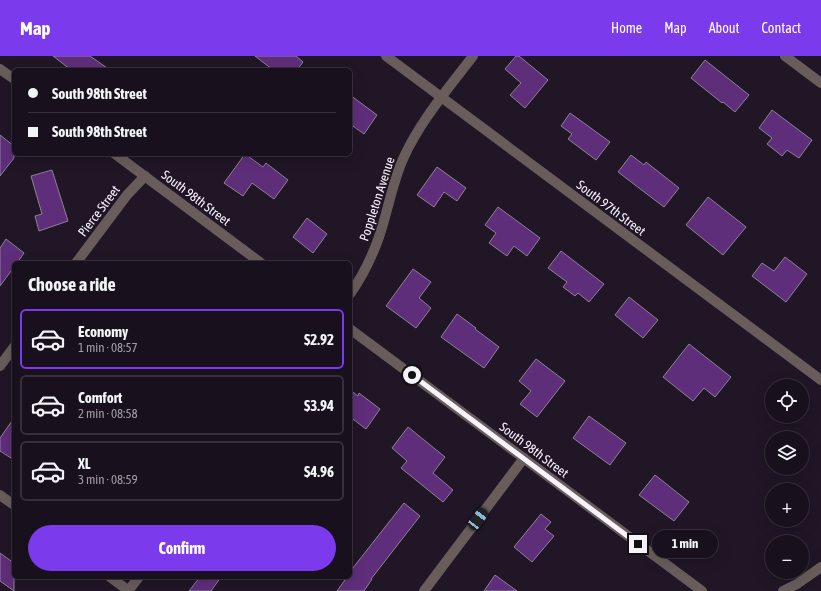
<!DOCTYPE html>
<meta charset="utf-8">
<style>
body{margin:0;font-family:"Asap Condensed",sans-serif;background:#211925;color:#f1f3f6;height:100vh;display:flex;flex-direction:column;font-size:15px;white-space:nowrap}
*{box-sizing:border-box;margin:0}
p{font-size:13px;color:#9f9da3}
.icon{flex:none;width:22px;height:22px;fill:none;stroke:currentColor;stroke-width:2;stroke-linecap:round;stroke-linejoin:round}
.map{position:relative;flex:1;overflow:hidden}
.panel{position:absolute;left:12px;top:205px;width:340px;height:318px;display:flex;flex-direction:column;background:#18101c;border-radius:6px;box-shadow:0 4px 16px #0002,0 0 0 1px #36303b}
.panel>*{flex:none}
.top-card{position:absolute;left:12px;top:12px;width:340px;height:88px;border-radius:6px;box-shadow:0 4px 16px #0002,0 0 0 1px #36303b;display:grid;align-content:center;height:88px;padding:0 16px;background:#18101c}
.fabs{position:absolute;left:765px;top:323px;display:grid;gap:8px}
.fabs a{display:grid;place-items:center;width:44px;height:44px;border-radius:50%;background:#18101c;box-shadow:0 4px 16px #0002,0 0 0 1px #36303b;font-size:20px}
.end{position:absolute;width:18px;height:18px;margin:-9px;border:5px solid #f8f2fd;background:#111;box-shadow:0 0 0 2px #111}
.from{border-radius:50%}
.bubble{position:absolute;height:28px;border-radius:14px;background:#18101c;box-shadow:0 4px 16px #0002,0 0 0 1px #36303b;font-size:13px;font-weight:700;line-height:28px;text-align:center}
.car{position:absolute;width:12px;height:24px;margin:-12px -6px;border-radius:5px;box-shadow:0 0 3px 1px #0007;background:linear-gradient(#222 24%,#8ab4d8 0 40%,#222 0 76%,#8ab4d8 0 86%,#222 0)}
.top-card b{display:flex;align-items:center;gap:14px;height:38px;font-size:15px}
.top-card b+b{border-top:1px solid #36303b}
.top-card i{width:10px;height:10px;background:#f1f3f6}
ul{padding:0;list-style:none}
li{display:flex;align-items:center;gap:12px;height:60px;margin:0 8px 6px;padding:0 8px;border:2px solid #36303b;border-radius:6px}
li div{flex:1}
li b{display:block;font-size:15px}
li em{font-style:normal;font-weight:700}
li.current{border-color:#7c3aed}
li>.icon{width:36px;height:36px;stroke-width:1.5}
h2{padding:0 16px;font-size:18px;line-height:48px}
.cta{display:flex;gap:8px;margin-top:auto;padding:8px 16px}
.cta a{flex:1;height:46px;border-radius:24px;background:#7c3aed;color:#fff;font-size:16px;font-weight:700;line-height:46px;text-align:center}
header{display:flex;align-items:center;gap:24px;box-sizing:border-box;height:56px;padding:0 20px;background:#7c3aed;color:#fff}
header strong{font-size:19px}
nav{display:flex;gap:22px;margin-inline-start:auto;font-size:14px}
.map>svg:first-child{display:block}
.building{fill:#5f2e7a;stroke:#8d8195}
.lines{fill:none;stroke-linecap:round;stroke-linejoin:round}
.minor{stroke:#685d5b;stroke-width:10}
.route{stroke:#f8f2fd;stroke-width:5}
.labels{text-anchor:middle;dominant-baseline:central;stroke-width:3.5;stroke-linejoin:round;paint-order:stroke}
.street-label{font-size:13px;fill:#f8f2fd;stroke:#201626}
</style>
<header>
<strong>Map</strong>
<nav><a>Home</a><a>Map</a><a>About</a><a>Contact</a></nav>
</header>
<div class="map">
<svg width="821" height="535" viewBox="0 0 821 535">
<rect width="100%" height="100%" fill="#201626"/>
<g class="building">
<path d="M53,0H90L110,14H71Z"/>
<path d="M255,0H296L303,6L297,14H273Z"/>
<path d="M516,0H519L548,24L525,52L510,39L521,27L505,13Z"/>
<path d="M705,4L749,39L735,56L723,46L722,47L691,22Z"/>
<path d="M350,39L377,59L364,78L350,68Z"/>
<path d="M772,54L812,84L799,102L787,94L782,100L767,88L772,82L759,72Z"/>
<path d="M570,57L610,86L596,104L568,83L572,78L561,70Z"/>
<path d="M0,79L14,90V102L0,120Z"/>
<path d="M245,98L263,111L266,107L288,124L274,143L252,127L243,140L224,127Z"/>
<path d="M631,99L644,109L646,106L679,132L664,151L618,116Z"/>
<path d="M437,111L466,132L457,145L444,136L434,151L417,139Z"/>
<path d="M52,114L68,165L39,175L35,160L42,158L31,120Z"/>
<path d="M708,141L746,171L723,199L686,169Z"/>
<path d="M498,151L540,182L527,200L514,190L507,200L489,187L496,177L485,169Z"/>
<path d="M307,162L327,178L313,197L293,181Z"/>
<path d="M6,183L24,197L17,207H14V211L0,230V192Z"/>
<path d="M561,195L604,228L589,246L578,237L575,240L563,231L567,226L548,212Z"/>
<path d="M785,201L807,218L786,246L752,220L762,207L774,215Z"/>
<path d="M413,213L431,226L419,242L431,252L416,272L386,250Z"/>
<path d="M629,241L658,264L643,282L615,259Z"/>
<path d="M457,258L476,272L475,273L499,291L484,312L441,281Z"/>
<path d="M689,288L731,321L715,341L704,332L693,345L663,321Z"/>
<path d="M536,303L565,325L537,361L520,348L531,335L519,325Z"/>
<path d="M350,334L358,340L359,337L380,353L366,373L350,361Z"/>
<path d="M589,360L626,387L610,409L573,382Z"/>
<path d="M14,362V404L0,395V382Z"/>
<path d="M408,371L445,401L433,417L453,434L443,446L401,412L407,405L392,392Z"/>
<path d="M655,419L689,446L674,465L639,439Z"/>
<path d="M404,447L420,460L371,523H372L364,535H337L347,521H350V516L356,508Z"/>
<path d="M541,458L551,466L545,473L554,480L532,506L514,491Z"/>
<path d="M0,497L14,507V535L0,525Z"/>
<path d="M495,519L517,535H484Z"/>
<path d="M200,521H221L211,535H189Z"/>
</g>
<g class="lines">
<g class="minor">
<path d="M386,0L821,324"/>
<path d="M785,0L821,27"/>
<path d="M0,13L14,23"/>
<path d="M115,98L261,207"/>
<path d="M76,207L127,139L145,120"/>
<path d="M350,238C362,221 372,201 379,181C388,155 392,128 403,103C420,65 448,33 473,0"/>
<path d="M350,273L702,535"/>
<path d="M0,310L14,291"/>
<path d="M0,439L14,449"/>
<path d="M110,521L129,535"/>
<path d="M128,535L139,521"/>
<path d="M424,535L524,402"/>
<path d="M783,535L797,528L821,511"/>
</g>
</g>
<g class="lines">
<path class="route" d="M412,319L638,488"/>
</g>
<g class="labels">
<g class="street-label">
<text transform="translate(196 142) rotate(37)">South 98th Street</text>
<text transform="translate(377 143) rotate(-72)">Poppleton Avenue</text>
<text transform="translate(611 152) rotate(37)">South 97th Street</text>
<text transform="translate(99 155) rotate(-53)">Pierce Street</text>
<text transform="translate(534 394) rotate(37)">South 98th Street</text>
</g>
</g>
</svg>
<div class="fabs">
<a><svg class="icon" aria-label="locate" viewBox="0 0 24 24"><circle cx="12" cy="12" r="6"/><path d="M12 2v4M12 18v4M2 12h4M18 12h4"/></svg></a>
<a><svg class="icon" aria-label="layers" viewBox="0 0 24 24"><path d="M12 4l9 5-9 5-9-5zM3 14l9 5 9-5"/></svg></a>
<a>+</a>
<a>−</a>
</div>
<i class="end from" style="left:412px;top:319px"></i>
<i class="end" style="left:638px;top:488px"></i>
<div class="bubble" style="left:652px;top:474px;width:66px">1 min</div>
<i class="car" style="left:478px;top:463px;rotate:37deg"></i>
<div class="top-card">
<b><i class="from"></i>South 98th Street</b>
<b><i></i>South 98th Street</b>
</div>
<section class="panel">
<h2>Choose a ride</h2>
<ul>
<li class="current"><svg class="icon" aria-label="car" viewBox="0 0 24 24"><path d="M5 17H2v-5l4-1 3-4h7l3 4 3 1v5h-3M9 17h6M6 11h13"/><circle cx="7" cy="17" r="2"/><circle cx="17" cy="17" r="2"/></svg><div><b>Economy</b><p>1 min · 08:57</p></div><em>$2.92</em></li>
<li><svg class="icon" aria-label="car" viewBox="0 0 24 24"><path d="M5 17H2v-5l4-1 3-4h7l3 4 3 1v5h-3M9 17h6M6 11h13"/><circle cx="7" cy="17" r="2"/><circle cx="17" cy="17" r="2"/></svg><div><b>Comfort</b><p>2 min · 08:58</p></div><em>$3.94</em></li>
<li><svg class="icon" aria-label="car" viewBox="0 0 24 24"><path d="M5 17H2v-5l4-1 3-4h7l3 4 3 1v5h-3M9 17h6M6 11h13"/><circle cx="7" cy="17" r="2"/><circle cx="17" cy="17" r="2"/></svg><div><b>XL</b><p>3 min · 08:59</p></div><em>$4.96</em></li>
</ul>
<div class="cta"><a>Confirm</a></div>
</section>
</div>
